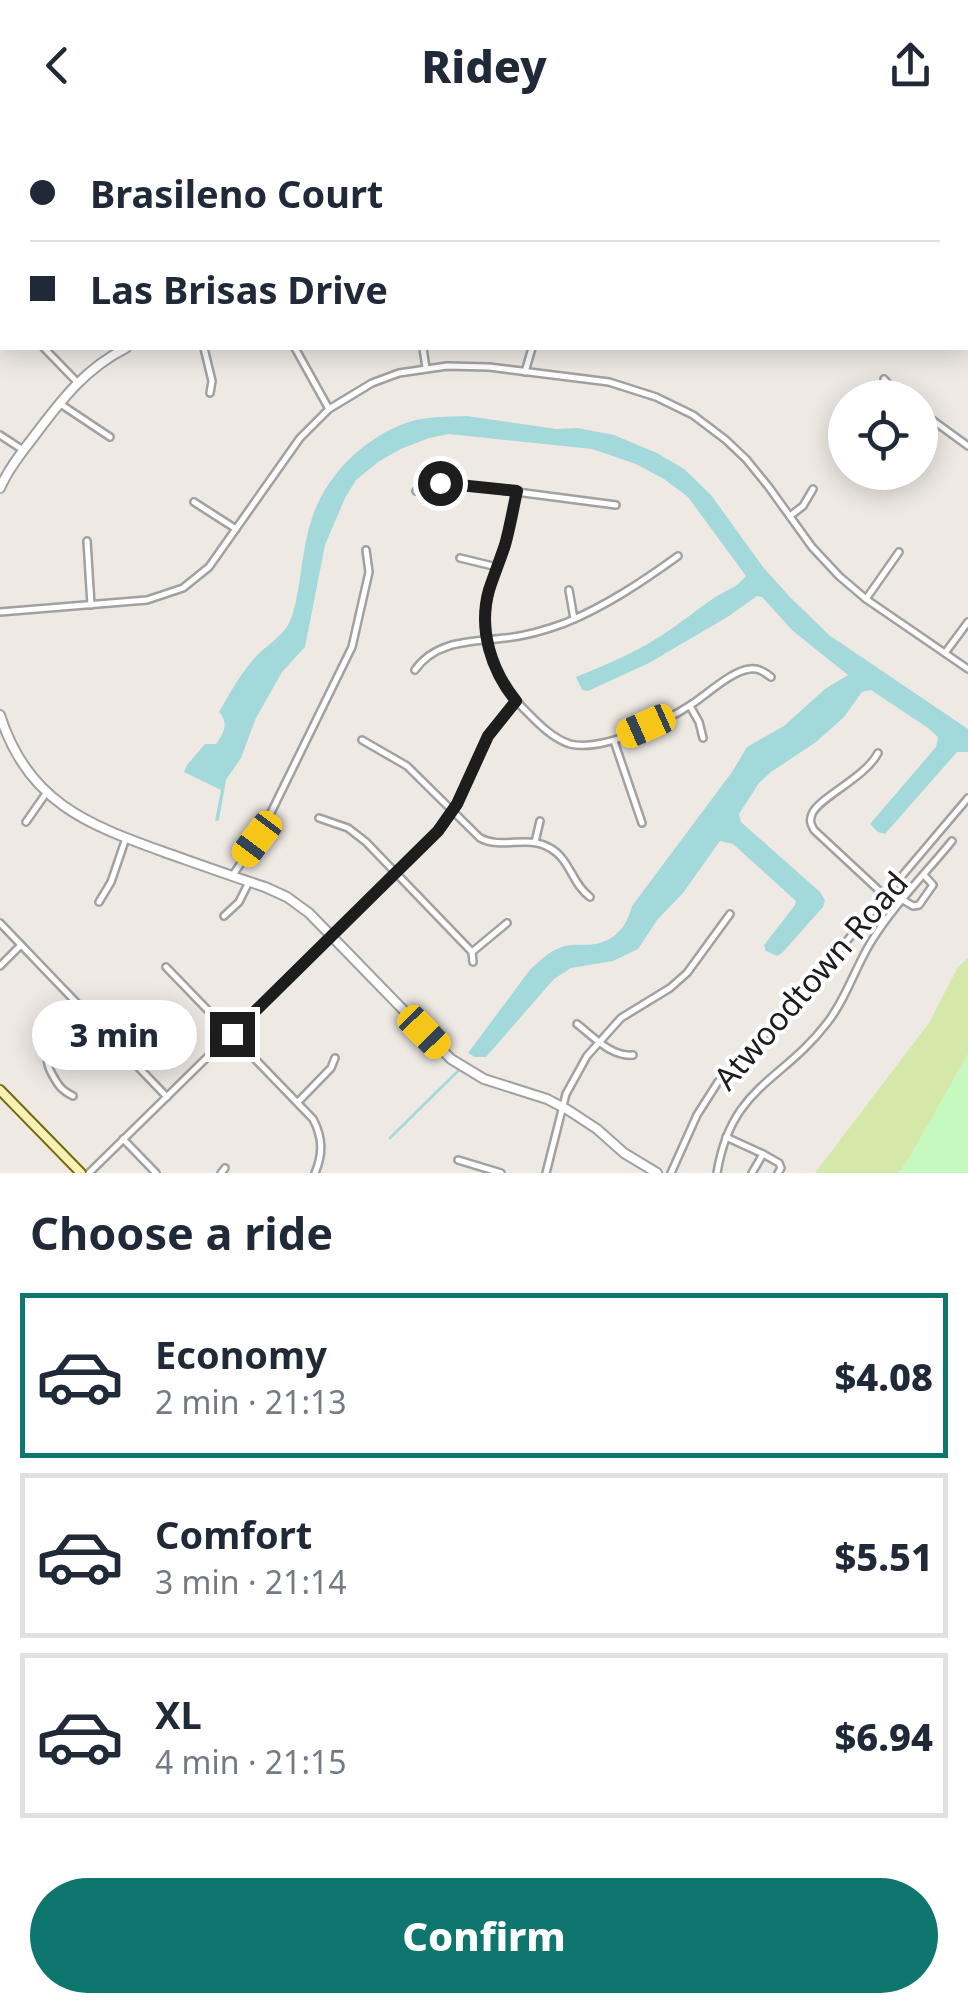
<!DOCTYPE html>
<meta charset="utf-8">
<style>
body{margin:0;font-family:"Noto Sans",sans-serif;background:#f6f6f7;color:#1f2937;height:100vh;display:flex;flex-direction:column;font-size:38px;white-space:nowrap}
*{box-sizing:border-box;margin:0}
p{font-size:32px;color:#747a83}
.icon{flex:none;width:55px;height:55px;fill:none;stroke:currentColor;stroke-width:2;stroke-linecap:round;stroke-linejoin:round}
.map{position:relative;height:1043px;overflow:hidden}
.drawer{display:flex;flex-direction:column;background:#fff;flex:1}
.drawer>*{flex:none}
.hud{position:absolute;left:0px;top:0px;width:970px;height:220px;box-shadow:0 5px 25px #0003;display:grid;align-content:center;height:220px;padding:0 30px;background:#fff}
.controls{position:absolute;left:828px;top:250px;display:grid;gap:20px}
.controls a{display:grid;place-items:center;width:110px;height:110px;border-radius:50%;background:#fff;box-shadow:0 5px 25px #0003;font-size:50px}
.end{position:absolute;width:45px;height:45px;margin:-22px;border:12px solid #1d1d1d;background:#fff;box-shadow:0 0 0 5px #fff}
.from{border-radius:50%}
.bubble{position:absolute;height:70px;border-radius:35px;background:#fff;box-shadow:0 5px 25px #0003;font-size:32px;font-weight:800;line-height:70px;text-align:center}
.car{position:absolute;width:30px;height:60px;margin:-30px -15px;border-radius:12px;box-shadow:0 0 8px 2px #0007;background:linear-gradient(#f5c518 24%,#345 0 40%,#f5c518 0 76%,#345 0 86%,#f5c518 0)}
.hud b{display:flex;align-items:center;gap:35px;height:95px;font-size:38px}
.hud b+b{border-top:2px solid #e0e1e3}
.hud i{width:25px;height:25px;background:#1f2937}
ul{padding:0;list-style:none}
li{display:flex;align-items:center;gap:30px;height:165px;margin:0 20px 15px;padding:0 10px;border:5px solid #e0e1e3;border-radius:0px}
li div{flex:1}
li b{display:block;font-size:38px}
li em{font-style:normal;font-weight:800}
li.current{border-color:#0f766e}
li>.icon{width:90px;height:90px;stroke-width:1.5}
h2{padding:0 30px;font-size:45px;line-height:120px}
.action{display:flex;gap:20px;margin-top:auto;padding:20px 30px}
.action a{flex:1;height:115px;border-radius:60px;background:#0f766e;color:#fff;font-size:40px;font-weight:800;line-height:115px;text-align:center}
header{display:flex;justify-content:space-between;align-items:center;height:130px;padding:0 30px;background:#fff;font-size:45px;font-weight:800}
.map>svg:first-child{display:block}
.grass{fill:#d4e9a9}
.park{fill:#c5f9c0}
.water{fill:#a4d9dc}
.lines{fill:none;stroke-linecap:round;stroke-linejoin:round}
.stream{stroke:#a4d9dc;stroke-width:2.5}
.minor-casing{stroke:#a1a1a1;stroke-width:10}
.tertiary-casing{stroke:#a1a1a1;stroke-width:12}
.secondary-casing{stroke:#736b06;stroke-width:12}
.minor{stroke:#fff;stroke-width:5}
.tertiary{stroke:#fff;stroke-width:8}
.secondary{stroke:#f9f0b7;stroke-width:8}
.route{stroke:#1d1d1d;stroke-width:12}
.labels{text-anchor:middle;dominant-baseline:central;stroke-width:8;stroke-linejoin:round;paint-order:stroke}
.street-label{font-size:32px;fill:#1d1d1d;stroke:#fff}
</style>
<header><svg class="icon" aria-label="back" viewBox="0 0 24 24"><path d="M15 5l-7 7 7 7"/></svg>Ridey<svg class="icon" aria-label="share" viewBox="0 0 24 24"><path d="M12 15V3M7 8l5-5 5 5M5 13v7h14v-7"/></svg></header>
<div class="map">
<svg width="968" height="1043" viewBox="0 0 968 1043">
<rect width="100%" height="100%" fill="#eee9e3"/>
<path class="grass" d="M968,828V924L908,1030L899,1043H815L929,893L958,837Z"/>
<path class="park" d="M968,924V1043H899L908,1030Z"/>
<path class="water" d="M467,286L556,299L577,298L614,305L657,323L684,339L711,365L763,437L789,466L829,505L968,599V622H957L885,704L878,702L870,694L936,617L938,607L928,598L871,560L862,562L844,587L816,612L771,642L759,653L739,684L741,692L820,762L825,770L823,777L782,823L777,826L766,821L764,815L795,775L796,771L733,714L720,711L683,763L657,790L638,819L613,831L571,838L554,849L486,927H475L468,923L529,841C538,832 549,821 562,817C572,813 584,816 595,814C616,810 627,796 632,776L732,642L747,617L784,596L825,559L848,545L793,501L762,467L757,466L729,486L649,533L588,561L582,560L576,547C605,535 635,523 662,505C680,494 696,480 714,468C725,461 738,457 746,446L688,367L664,349L636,334L592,319L449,304L429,308L401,319L378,332L356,350L345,368L325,415L305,517L282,542L256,588L241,628L226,650L219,690L215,691L221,660L184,642L187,635L205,614H216C224,603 229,593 219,582C229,565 239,546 252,531C266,514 285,507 292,486C302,454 301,420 312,388C326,345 364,308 406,293C425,286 447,287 467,286Z"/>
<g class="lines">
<path class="stream" d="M390,1008L458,941"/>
<g class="minor-casing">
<g id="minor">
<path d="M687,0L689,2"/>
<path d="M712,2L714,0"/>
<path d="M829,2L830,0"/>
<path d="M0,65L2,67"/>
<path d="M968,205V206"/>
<path d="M44,218L77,252"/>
<path d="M204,218L212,251L210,263"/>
<path d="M295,218L329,279"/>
<path d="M423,218L426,238"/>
<path d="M525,242L532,218"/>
<path d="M884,249L901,268"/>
<path d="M59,273L110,307"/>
<path d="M920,281L968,316"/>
<path d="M0,305L23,320"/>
<path d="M416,361L432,354L448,353L616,375"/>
<path d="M517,361C513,379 510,396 505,413C498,438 486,461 486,487C485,521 499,553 522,577C536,591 551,608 570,614C602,622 665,592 692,574C706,565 733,540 750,539C759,538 764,542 771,547"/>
<path d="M194,372L236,399"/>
<path d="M790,386L803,376L813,359"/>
<path d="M87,411L91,475"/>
<path d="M460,428L497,437"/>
<path d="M569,460L574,489"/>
<path d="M866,469L899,422"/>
<path d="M0,482L147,470L183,458L209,437L300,308L329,279L372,253L399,243L447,236L489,237L609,252L656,267L693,285L726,310L746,329L768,356L812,417L839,446L866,469L968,539"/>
<path d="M945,523L968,492"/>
<path d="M415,540C436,510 472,512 505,508C526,506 546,500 565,493C606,476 642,452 678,426"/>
<path d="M690,576L699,592L703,608"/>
<path d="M362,610L407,636L480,708C503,720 527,704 550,718C570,729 572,754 590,767"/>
<path d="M614,611L642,693"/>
<path d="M878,623C865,648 818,668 812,684C809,692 811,694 814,700L885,766"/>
<path d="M319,688L348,698L366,712L472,822"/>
<path d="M26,692L47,662"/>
<path d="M535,712L540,691"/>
<path d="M233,745L261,703L352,517L369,442L366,420"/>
<path d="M903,770L913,776L919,775L933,755L924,745"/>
<path d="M99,772L111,752L126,708"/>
<path d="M224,786L239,772L249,752"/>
<path d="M0,793L167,967"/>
<path d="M472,822L507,793"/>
<path d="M472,822L473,832"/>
<path d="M0,836L21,815"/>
<path d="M166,837L313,989C323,1008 323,1024 315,1043"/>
<path d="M577,894C594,907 611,927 633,925"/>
<path d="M73,966C61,960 58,955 52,944C35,915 66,899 85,880"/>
<path d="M298,972L331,938L335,928"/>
<path d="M726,1007L763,1024"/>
<path d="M123,1009L156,1043"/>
<path d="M458,1030L501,1043"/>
<path d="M89,1043L438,701L457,674L488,606L516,571"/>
<path d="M221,1043L225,1038"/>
<path d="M546,1043L566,964L587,926L621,888L670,858L687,843L730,784"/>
<path d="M671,1043L697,985L718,952L784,885L968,668"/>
<path d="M717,1043C731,956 782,952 827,893C846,869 855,838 871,812C893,776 925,744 952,711"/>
<path d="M752,1043L763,1024L779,1033L781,1038L778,1043"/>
</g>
</g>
<g class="tertiary-casing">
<g id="tertiary">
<path d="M428,0L431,2"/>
<path d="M0,358C9,338 22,322 35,305C62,269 86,238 126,218"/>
<path d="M0,585C27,671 86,694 164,722C198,734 231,746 265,757L287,767L309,783L451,929L484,949L547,969L568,980L597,999L624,1023L657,1043"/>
</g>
</g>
<g class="secondary-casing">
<path id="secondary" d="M0,960L81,1043"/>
</g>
<use href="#minor" class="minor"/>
<use href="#tertiary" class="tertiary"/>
<use href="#secondary" class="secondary"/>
</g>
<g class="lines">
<path class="route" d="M232,904L438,701L457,674L488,606L516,571C491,540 478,499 489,460C494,445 500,430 505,415C510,397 513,379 517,361L440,353"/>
</g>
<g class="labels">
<g class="street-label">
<text transform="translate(810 850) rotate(-49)">Atwoodtown Road</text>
</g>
</g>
</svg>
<div class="controls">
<a><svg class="icon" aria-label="locate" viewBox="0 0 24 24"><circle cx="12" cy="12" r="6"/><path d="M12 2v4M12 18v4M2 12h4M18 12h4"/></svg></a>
</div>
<i class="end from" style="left:440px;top:353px"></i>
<i class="end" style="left:232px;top:904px"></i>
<div class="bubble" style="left:32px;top:870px;width:165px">3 min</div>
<i class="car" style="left:646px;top:596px;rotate:246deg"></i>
<i class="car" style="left:257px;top:709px;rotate:217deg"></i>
<i class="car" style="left:424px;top:902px;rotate:136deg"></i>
<div class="hud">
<b><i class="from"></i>Brasileno Court</b>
<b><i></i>Las Brisas Drive</b>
</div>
</div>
<section class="drawer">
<h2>Choose a ride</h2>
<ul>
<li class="current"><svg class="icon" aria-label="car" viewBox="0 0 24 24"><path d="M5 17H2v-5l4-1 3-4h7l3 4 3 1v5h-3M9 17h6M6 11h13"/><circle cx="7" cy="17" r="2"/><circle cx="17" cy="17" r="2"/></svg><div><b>Economy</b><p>2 min · 21:13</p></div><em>$4.08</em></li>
<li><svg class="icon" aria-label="car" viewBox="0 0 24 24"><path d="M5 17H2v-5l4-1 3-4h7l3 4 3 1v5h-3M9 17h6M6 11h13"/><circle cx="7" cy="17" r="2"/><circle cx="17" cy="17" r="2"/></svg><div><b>Comfort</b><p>3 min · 21:14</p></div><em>$5.51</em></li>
<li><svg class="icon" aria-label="car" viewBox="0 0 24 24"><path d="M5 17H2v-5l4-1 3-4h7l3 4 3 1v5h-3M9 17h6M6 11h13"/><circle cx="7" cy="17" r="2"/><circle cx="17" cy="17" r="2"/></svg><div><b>XL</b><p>4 min · 21:15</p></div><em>$6.94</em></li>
</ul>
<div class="action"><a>Confirm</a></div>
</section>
